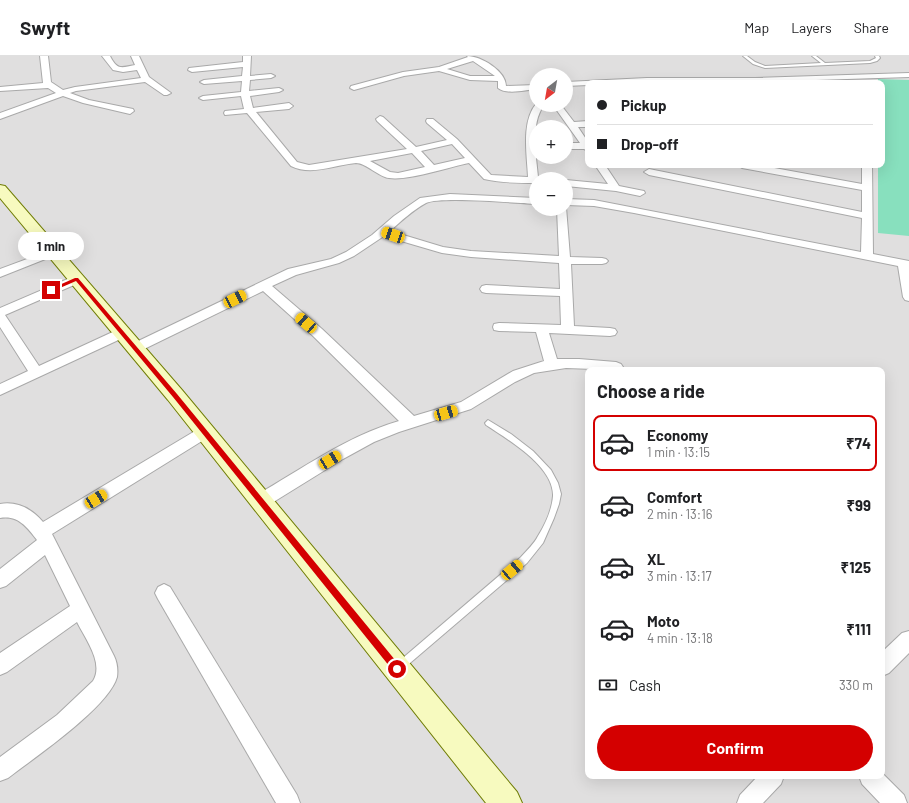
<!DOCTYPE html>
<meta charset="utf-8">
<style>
body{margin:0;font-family:Barlow,sans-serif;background:#f2f2f2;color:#202124;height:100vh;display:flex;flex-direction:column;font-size:15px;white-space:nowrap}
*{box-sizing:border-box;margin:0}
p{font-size:13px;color:#757577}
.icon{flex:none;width:22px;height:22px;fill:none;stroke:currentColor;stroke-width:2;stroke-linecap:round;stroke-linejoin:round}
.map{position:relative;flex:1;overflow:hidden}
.side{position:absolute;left:585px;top:311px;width:300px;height:412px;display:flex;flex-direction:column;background:#fff;border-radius:8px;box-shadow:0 4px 16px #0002}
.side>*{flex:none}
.hud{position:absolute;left:585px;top:24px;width:300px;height:88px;border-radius:8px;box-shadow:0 4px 16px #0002;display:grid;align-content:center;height:88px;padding:0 12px;background:#fff}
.needle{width:26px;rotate:211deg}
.buttons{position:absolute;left:529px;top:12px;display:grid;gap:8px}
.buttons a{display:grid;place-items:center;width:44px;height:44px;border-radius:50%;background:#fff;box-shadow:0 4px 16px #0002;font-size:20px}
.end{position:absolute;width:18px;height:18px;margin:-9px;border:5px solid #d40000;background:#fff;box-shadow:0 0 0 2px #fff}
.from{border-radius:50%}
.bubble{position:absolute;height:28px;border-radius:14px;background:#fff;box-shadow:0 4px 16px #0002;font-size:13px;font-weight:700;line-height:28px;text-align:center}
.car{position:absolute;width:12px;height:24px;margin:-12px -6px;border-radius:5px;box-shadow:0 0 3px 1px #0007;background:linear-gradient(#f5c518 24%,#345 0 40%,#f5c518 0 76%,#345 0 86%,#f5c518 0)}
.hud b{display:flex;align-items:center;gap:14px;height:38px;font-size:15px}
.hud b+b{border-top:1px solid #e0e0e0}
.hud i{width:10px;height:10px;background:#202124}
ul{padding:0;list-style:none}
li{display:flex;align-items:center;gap:12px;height:56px;margin:0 8px 6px;padding:0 4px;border:2px solid transparent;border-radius:8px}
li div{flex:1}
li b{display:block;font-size:15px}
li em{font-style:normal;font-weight:700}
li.current{border-color:#d40000}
li>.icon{width:36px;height:36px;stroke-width:1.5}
h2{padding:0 12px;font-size:18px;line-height:48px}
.pay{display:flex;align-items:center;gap:10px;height:44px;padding:0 12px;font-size:15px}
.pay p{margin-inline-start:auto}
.primary-button{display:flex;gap:8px;margin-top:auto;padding:8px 12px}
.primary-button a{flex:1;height:46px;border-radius:24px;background:#d40000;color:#fff;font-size:16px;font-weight:700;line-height:46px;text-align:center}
header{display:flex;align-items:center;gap:24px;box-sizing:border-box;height:56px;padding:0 20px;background:#fff;border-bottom:1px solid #e0e0e0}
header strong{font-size:19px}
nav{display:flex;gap:22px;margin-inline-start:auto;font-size:14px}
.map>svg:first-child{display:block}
.residential{fill:#e0dfdf;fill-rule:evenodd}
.pitch{fill:#88e0be}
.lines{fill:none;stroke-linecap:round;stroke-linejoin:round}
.service-casing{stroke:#a9a9a9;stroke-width:2}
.minor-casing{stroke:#a9a9a9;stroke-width:2}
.secondary-casing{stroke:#707d05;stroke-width:2}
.service{fill:#fff;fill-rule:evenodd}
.minor{fill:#fff;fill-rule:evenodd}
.secondary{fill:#f7fabf;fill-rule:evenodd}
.route{fill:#d40000}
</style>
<header>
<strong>Swyft</strong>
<nav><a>Map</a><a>Layers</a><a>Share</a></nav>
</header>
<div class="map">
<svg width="909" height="747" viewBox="0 0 909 747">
<rect width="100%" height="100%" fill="#f2efe9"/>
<path class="residential" d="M0,0H909V747H0ZM536,19H566V49H536ZM588,27H882V109H588ZM536,71H566V101H536ZM536,123H566V153H536ZM588,314H882V720H588Z"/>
<path class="pitch" d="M878,23L909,24V180L878,177V109H882V27H878Z"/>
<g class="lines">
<g class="service-casing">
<g id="service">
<path d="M743,0H747L755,6L765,10L821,7L812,0H816L825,7L870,5L876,2L875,0H879L880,2L877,5L870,7L765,12L753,8Z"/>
<path d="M488,364L511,378L533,395L551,414L558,427L561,438L559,448L554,462L543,487L527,507L403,613L400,615L397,613L395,610L397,607L521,501C527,494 534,488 538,480C545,469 552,453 553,440C554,410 507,383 486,369L485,367Z"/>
</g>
</g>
<g class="minor-casing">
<g id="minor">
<path d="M40,0H48L51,26L63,34L75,31L141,22L137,14L123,16L113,14L102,0H110C117,14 121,12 135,9L131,0H139L149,21L171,37L167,39H164L145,26L76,35L70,37L89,44L133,53L134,55L130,58L83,47L63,40L0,63V57L56,37L48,32L0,35V31L43,27Z"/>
<path d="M243,0H251L250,20L271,18L275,20L271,22L250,24L249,35L279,32L283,34L279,36L250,40L253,52L289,47L293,50L289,53L256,56L297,106L309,109L407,93L377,65L376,63L380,60L383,61L416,91L447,84L427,67L426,65L427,63H433L457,83L491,119L528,121C527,99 521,66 536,48L544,49C530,68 536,99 538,121L540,123H536V127C519,127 501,127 484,123L469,107C449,111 408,125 389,122C379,121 366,107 356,107C335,109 311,120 291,110L247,57L225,59L224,57L225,55L244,53L241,40L203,44L199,42L203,40L241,36L242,25L204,28L200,26L204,24L242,20L243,11L192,16L188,14L189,12L243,6ZM452,88L465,102L434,109L421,95ZM412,97L425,111L398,117L390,116L370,105Z"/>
<path d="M467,0C481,0 506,15 506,30L536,29V33C526,34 506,39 498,32V25L470,24L439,15L404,20L354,34L350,32L351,30L403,16L439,11L468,1ZM473,5L495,20H470L447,13Z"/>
<path d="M909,17V21L755,26L588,27V29L566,30V26L647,22H755Z"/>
<path d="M553,49H561L574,66L588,65V71H578L588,86V95L584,93H566V87H580Z"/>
<path d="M595,109H605L619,130L644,135L645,137L640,140L616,135L566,130V124L608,128Z"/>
<path d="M737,109H758L862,128V109H872L873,198L909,205V245L905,244L903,241L898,210L634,157L594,150L566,149V143L594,144L861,196L862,162L649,119L644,116L649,113L862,156V134L742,112Z"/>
<path d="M450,138L536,142V148C516,147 441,140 426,147C413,154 401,165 390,175L443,191L471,195L559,200L557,153H566V151L570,201L602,202L606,203L608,205L606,207L602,208H571L574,270L610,272L615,273L617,276L615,279L610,280L549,277L557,303H579L616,306L621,308L623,311L621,314L566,312L534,317L515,326L471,353L399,376L374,386L343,403L267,450L261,452L255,450L253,445L255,440C302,413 347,380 399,365L312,279L263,235L140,295L135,297L130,295L128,292L130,289L288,213L331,203L346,196L372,179L394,160L420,142ZM384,180L442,197L471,201L559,207L560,233L486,229L482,230L480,233L482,236L486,237L560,240L561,269L499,267L494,268L493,271L494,274L499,275L536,276L544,305L513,315L461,346L414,360L322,273L272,230L296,219L339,207L354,200Z"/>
<path d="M54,193L58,194L60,196L58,198L0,221V213Z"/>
<path d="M77,219L81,220L83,223L81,226L5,259L39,310L117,274L122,273L127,274L129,277L127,280L0,339V328L28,315L0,271V252Z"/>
<path d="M205,370L210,372L213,376L210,380L52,478L114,600C117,606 118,614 117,621C109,651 34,702 8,722L0,725V701L57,659L93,625C104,607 86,584 77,566L7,616L0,619V597L70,550L45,499L6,530L0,532V513L37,484C27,471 18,459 0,462V448C17,445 32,453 43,466L200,372Z"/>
<path d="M164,528L170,531L297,739L300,747H276L158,543L155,537L158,531Z"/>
<path d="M909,575V597L889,617L882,620V596L902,577Z"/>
<path d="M882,717L904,739L907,747H880L862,728L859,720H882Z"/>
<path d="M758,720H784L781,728L763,747H737L740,739Z"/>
</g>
</g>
<g class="secondary-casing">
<path id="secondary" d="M0,129L5,130L182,334L517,736L522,747H486L168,344L0,142Z"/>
</g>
<use href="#service" class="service"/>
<use href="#minor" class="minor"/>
<use href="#secondary" class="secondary"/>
</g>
<path class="route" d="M75,222H78L177,338L400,610L401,613L400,616L397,617L394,616L173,341L76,225L53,235L48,234Z"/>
</svg>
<div class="buttons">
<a><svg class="needle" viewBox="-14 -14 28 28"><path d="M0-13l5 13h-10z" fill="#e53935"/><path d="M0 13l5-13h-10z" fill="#757577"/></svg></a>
<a>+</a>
<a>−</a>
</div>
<i class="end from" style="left:397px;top:613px"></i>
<i class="end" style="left:51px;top:234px"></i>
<div class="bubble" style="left:18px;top:176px;width:66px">1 min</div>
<i class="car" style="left:393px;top:179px;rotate:289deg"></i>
<i class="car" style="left:235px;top:243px;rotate:64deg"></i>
<i class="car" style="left:306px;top:267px;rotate:311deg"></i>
<i class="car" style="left:446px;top:357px;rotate:74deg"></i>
<i class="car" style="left:330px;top:404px;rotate:59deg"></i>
<i class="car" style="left:96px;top:443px;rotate:58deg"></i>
<i class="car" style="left:512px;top:514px;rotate:50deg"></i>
<div class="hud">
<b><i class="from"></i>Pickup</b>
<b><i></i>Drop-off</b>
</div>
<section class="side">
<h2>Choose a ride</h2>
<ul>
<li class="current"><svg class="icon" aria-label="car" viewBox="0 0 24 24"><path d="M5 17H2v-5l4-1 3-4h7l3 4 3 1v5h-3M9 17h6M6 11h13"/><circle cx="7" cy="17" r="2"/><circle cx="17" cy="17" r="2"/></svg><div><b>Economy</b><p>1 min · 13:15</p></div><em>₹74</em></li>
<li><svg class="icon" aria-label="car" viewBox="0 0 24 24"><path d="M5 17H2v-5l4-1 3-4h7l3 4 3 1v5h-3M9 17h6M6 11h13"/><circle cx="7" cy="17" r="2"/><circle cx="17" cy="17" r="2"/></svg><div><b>Comfort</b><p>2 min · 13:16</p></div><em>₹99</em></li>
<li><svg class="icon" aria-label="car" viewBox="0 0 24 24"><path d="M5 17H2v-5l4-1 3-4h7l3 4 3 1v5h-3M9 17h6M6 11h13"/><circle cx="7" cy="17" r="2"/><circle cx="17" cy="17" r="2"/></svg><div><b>XL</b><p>3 min · 13:17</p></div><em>₹125</em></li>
<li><svg class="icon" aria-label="car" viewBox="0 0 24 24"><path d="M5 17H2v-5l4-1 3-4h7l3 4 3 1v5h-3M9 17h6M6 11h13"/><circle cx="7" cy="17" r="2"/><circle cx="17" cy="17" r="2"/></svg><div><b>Moto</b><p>4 min · 13:18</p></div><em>₹111</em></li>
</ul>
<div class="pay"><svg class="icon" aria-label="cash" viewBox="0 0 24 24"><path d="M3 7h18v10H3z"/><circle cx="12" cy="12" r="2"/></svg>Cash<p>330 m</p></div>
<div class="primary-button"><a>Confirm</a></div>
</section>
</div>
